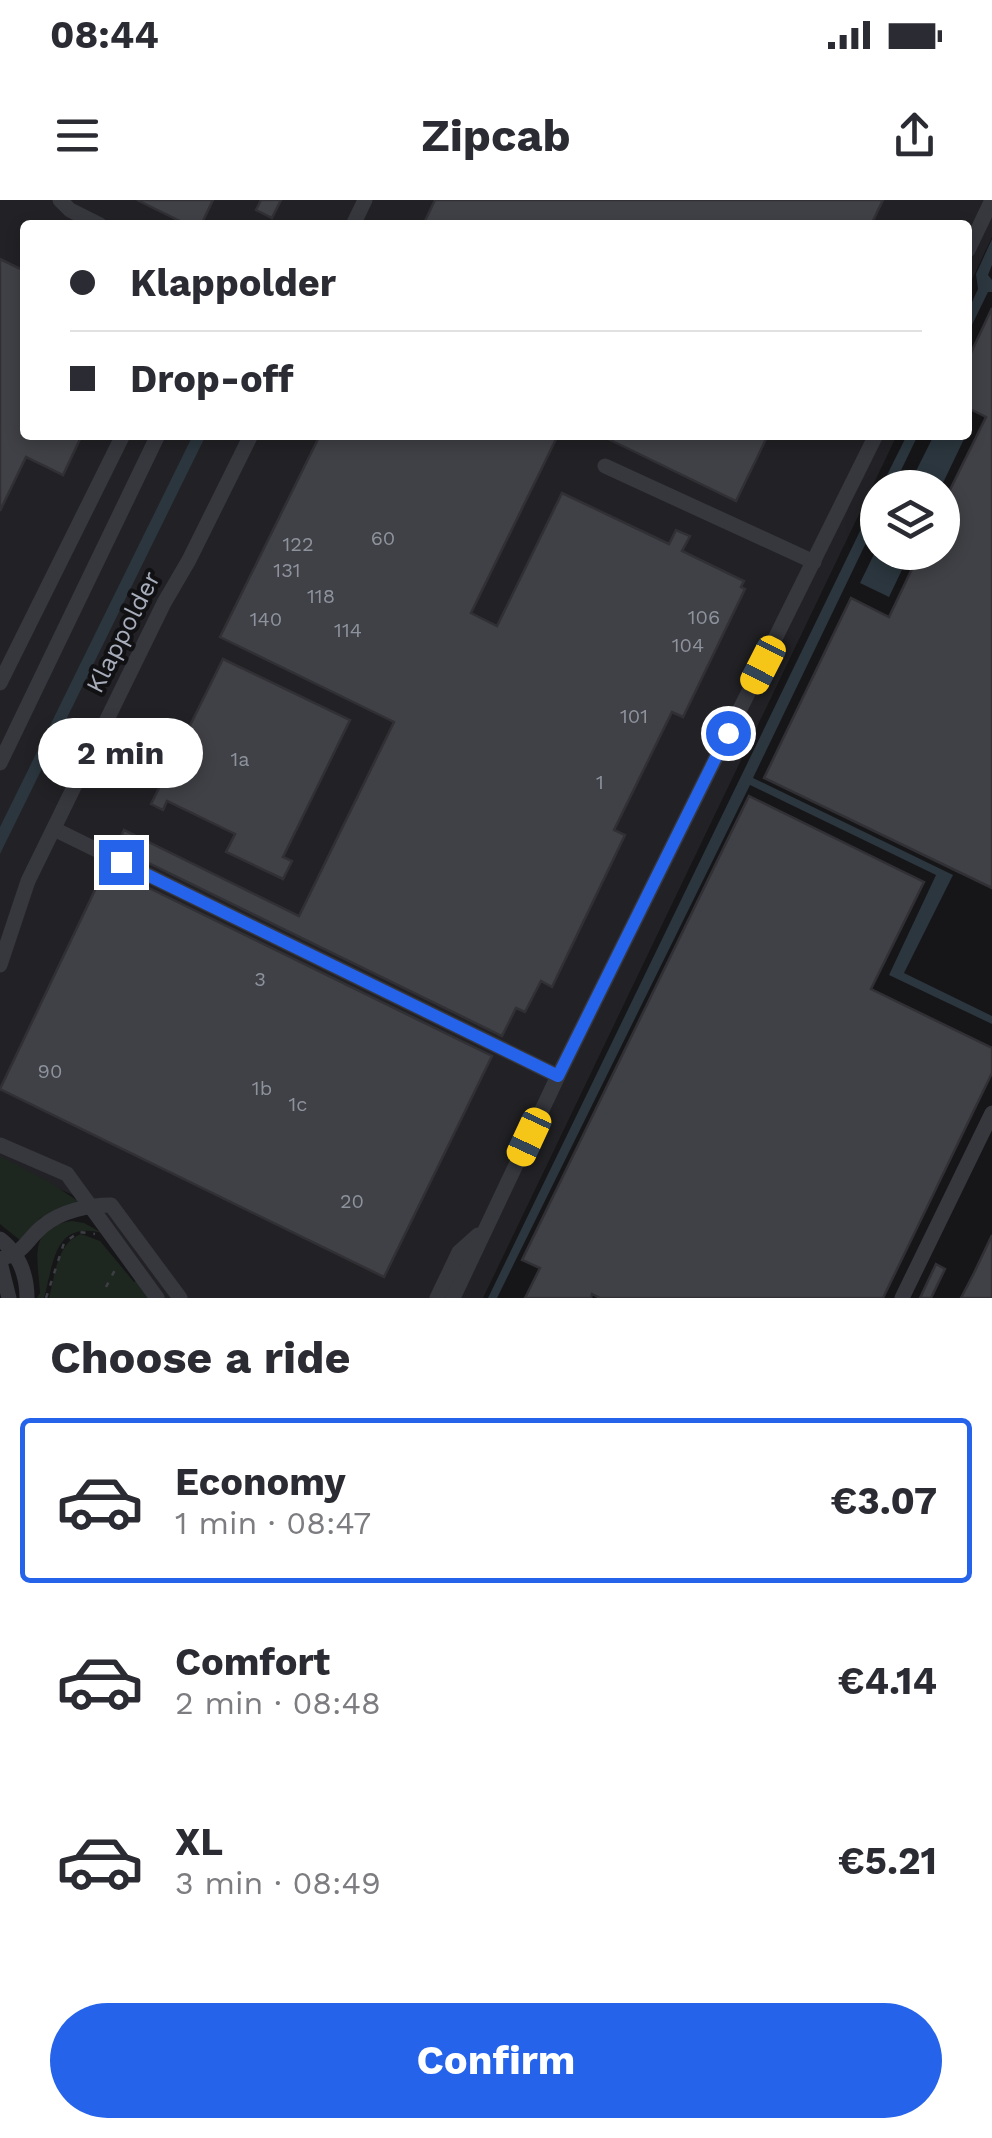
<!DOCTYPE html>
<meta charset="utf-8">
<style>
body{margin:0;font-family:"Work Sans",sans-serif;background:#f7f7f7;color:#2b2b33;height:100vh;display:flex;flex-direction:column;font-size:38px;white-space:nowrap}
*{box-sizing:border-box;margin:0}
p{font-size:32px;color:#7c7c81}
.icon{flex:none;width:55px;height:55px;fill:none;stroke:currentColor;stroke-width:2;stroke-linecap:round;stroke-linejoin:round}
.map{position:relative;height:1098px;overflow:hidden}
.details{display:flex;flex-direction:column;background:#fff;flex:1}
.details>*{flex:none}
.top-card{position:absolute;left:20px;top:20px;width:952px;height:220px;border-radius:10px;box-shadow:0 5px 15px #0003;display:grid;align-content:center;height:220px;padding:0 50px;background:#fff}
.tools{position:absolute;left:860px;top:270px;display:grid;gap:20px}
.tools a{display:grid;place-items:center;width:100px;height:100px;border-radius:50%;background:#fff;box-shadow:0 5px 15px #0003;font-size:50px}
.end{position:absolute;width:45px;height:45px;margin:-22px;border:12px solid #2563eb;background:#fff;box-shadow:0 0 0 5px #fff}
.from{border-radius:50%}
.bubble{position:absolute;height:70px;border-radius:35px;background:#fff;box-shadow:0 5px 15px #0003;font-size:32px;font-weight:700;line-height:70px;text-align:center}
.car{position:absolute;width:30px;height:60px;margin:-30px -15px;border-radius:12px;box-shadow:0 0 8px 2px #0007;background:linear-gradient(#f5c518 24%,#345 0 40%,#f5c518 0 76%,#345 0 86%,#f5c518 0)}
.top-card b{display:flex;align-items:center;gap:35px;height:95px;font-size:38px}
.top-card b+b{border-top:2px solid #e1e1e2}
.top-card i{width:25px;height:25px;background:#2b2b33}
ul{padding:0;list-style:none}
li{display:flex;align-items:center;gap:30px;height:165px;margin:0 20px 15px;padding:0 30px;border:5px solid transparent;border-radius:10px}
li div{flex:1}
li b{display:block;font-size:38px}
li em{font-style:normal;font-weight:700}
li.on{border-color:#2563eb}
li>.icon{width:90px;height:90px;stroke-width:1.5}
h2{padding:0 50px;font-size:45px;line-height:120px}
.cta{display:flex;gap:20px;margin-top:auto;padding:20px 50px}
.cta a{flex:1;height:115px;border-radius:60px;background:#2563eb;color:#fff;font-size:40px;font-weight:700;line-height:115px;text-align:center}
.status{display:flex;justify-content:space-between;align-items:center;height:70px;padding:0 50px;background:#fff;direction:ltr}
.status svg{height:28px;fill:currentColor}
header{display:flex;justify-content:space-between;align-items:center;height:130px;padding:0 50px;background:#fff;font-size:45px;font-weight:700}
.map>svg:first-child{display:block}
.built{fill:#222226}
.green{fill:#1e271f}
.water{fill:#2b363e}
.building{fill:#404146;stroke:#303035;stroke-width:2.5}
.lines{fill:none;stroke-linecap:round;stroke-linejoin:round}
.path{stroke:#3d3f45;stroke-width:2.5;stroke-dasharray:5 8;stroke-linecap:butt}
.minor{stroke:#37383e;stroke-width:15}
.route{stroke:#2563eb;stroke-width:12}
.labels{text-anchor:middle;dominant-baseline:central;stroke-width:8;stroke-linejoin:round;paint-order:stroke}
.number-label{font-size:20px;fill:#8d929d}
.street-label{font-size:25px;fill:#a7adba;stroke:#111114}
</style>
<div class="status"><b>08:44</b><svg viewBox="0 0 49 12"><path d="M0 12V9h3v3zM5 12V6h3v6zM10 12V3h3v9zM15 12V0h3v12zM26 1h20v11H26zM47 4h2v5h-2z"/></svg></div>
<header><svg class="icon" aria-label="menu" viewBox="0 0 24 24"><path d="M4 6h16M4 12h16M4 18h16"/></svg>Zipcab<svg class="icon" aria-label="share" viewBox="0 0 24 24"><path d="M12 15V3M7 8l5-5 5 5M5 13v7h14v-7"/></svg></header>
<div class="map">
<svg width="992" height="1098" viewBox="0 0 992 1098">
<rect width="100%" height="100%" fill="#161618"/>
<path class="built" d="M0,0H992V37L968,88V25H25V235H897L483,1098H150L82,999L0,963Z"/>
<g class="green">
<path d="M0,956L49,982L78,1001L61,1013L40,1018L21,1041L0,1024Z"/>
<path d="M72,1021L84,1023L102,1033C54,1021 54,1062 44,1098H37L40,1093C38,1059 27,1027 72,1021Z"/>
<path d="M81,1034L100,1041L134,1082L138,1080L152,1098H49C55,1075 57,1043 81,1034Z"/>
</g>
<g class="water">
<path d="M992,39V65L988,75L992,80V92H988L968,133V111L978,89L976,74Z"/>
<path d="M193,235H206L0,654V627Z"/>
<path d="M907,235H918L893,287H881Z"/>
<path d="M934,235H966L941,287H908Z"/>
<path d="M877,296V320L753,578L953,675L904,773L992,816V824L889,775L936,675L750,585L497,1098H488Z"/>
<path d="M877,348L878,352L910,353L889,397L860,383Z"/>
</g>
<g class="building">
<path d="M137,0H213L201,25H188Z"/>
<path d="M261,0H281L272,18L256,10Z"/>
<path d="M435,0H883L871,25H423Z"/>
<path d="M0,59L25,71V235H82L63,275L26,257L0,311Z"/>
<path d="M992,108V688L764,578L851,398L889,417L920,352H942V306L986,217L968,208V159Z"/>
<path d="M320,235H558L471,413L497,426L562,293L669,344L676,330L690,336L682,351L744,381L741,387L745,389L683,517L672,512L614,630L625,635L552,787L541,781L525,812L516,808L502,836L116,647L124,630L299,716L394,522L220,437Z"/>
<path d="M600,235H768L736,301Z"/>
<path d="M223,459L350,520L283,657L292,661L283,679L226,652L235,634L167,601L163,610L151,604Z"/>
<path d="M749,596L924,682L871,789L992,848V873L883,1098H600L592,1094L591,1098H525L540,1068L522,1060Z"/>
<path d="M106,667L492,856L384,1077L0,889Z"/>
<path d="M992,1035V1098H961L974,1073Z"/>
<path d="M936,1064L945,1069L931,1098H920Z"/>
</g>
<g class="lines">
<g class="path">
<path d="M106,1087L117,1066"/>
<path d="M46,1098L64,1043L79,1032L95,1034"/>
</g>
<g class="minor">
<path d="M60,0L70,10L100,25"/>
<path d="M353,25L365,0"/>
<path d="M968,50L992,0"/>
<path d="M605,266L814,362"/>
<path d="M0,483L123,235"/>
<path d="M0,563L158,235"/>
<path d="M54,629L558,876"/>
<path d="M0,765L28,681L164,403L189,360L251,235"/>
<path d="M0,945L67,974L157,1098"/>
<path d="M0,1039C19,1054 27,1073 27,1098"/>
<path d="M0,1059C26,1052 25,1041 43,1026C61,1011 89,1005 111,1005L180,1098"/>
<path d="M0,1062L9,1098"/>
<path d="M437,1098L459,1052L478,1035"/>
<path d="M453,1098L558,876L876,235"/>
<path d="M902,1098L992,913"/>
</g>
</g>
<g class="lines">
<path class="route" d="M121,662L558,876L728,533"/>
</g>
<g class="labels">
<g class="number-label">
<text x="383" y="338">60</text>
<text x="298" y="344">122</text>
<text x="287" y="370">131</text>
<text x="321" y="396">118</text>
<text x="704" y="417">106</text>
<text x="266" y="419">140</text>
<text x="348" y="430">114</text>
<text x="688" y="445">104</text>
<text x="634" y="516">101</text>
<text x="240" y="559">1a</text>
<text x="600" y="582">1</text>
<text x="260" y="779">3</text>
<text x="50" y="871">90</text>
<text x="262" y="888">1b</text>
<text x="298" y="904">1c</text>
<text x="352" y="1001">20</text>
</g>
<g class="street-label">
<text transform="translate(123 432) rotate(-63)">Klappolder</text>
</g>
</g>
</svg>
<div class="tools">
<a><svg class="icon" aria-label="layers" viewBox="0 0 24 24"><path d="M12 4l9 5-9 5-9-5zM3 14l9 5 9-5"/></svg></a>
</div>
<i class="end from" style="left:728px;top:533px"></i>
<i class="end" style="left:121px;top:662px"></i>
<div class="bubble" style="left:38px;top:518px;width:165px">2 min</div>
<i class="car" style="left:763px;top:465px;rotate:207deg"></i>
<i class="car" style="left:529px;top:937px;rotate:205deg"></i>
<div class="top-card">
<b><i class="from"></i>Klappolder</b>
<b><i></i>Drop-off</b>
</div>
</div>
<section class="details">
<h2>Choose a ride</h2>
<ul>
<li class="on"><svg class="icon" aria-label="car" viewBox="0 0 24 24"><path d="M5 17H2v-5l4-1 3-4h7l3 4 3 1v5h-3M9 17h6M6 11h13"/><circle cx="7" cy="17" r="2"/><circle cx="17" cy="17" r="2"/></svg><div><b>Economy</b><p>1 min · 08:47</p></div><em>€3.07</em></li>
<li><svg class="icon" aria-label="car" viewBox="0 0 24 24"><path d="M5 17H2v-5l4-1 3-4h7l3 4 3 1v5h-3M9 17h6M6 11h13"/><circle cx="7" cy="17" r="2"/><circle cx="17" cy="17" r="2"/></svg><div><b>Comfort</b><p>2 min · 08:48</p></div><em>€4.14</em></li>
<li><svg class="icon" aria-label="car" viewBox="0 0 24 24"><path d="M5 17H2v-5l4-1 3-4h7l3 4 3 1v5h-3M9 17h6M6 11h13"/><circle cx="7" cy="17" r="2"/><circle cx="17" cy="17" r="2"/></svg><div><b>XL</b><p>3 min · 08:49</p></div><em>€5.21</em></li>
</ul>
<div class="cta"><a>Confirm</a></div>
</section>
